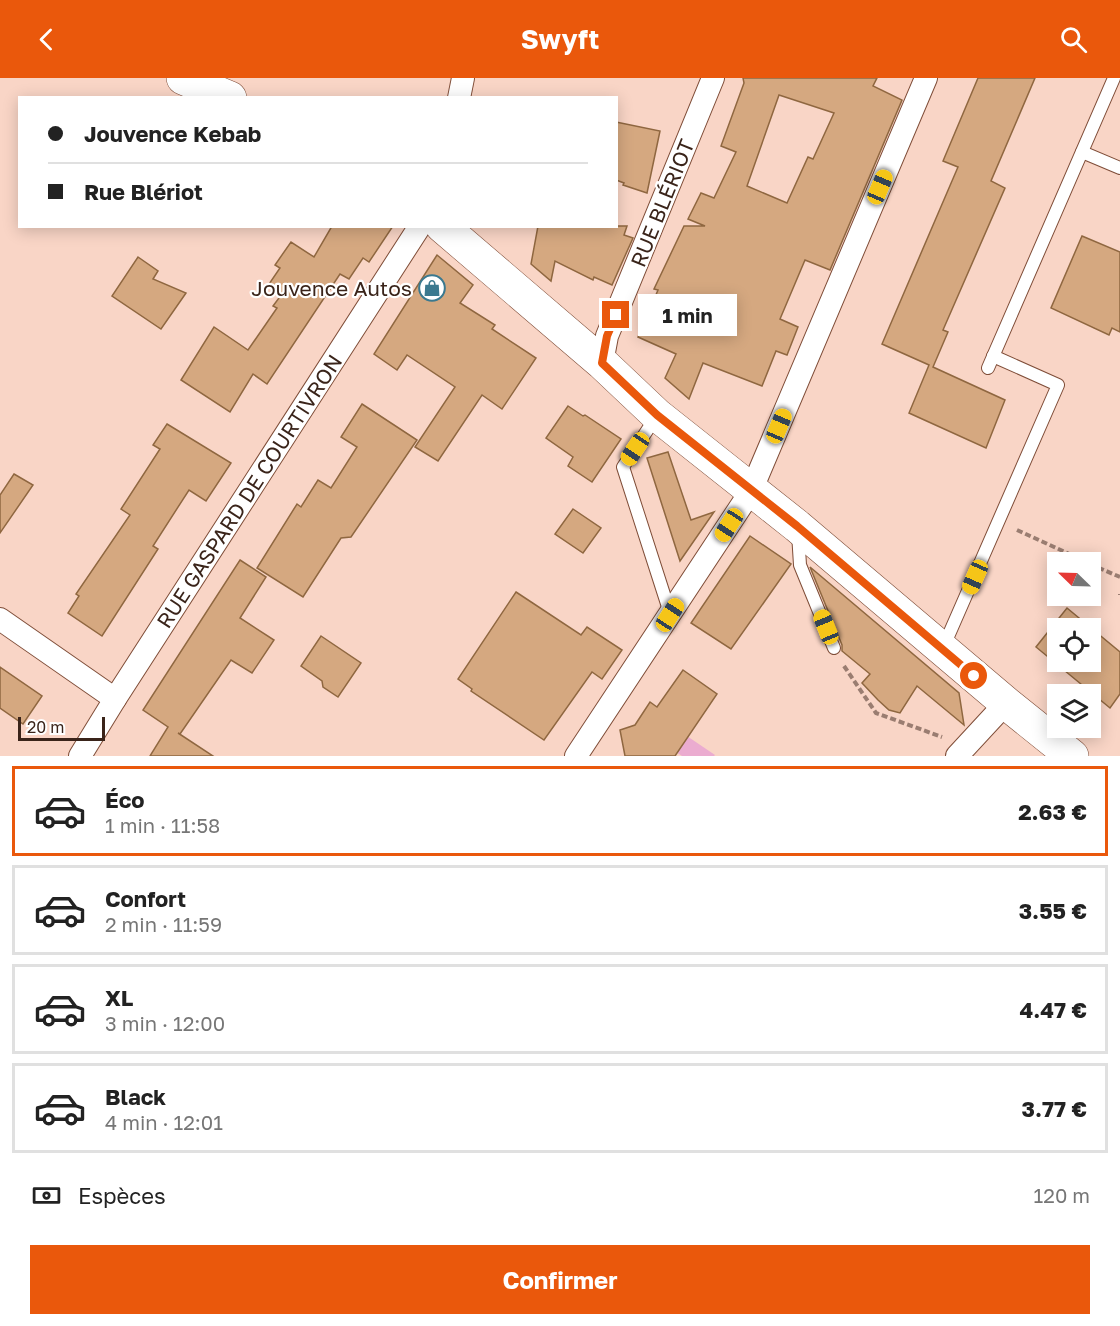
<!DOCTYPE html>
<html lang="fr">
<meta charset="utf-8">
<style>
body{margin:0;font-family:"Golos Text",sans-serif;background:#f2f2f2;color:#222;height:100vh;display:flex;flex-direction:column;font-size:22px;white-space:nowrap}
*{box-sizing:border-box;margin:0}
p{font-size:20px;color:#767676}
.icon{flex:none;width:33px;height:33px;fill:none;stroke:currentColor;stroke-width:2;stroke-linecap:round;stroke-linejoin:round}
.map{position:relative;height:678px;overflow:hidden}
.details{display:flex;flex-direction:column;background:#fff;flex:1}
.details>*{flex:none}
.hud{position:absolute;left:18px;top:18px;width:600px;height:132px;border-radius:0px;box-shadow:0 3px 15px #0003;display:grid;align-content:center;height:132px;padding:0 30px;background:#fff}
.needle{width:39px;rotate:293deg}
.fabs{position:absolute;left:1047px;top:474px;display:grid;gap:12px}
.fabs a{display:grid;place-items:center;width:54px;height:54px;border-radius:0px;background:#fff;box-shadow:0 3px 15px #0003;font-size:30px}
.scale{position:absolute;left:18px;bottom:15px;width:87px;box-sizing:border-box;padding-left:6px;border:3px solid #3a241a;border-top:0;font-size:16px;line-height:21px;white-space:nowrap;color:#3a241a;-webkit-text-stroke:4px #fff;paint-order:stroke}
.end{position:absolute;width:27px;height:27px;margin:-14px;border:8px solid #ea580c;background:#fff;box-shadow:0 0 0 3px #fff}
.from{border-radius:50%}
.bubble{position:absolute;height:42px;border-radius:0px;background:#fff;box-shadow:0 3px 15px #0003;font-size:20px;font-weight:700;line-height:42px;text-align:center}
.car{position:absolute;width:18px;height:36px;margin:-18px -9px;border-radius:8px;box-shadow:0 0 4px 2px #0007;background:linear-gradient(#f5c518 24%,#345 0 40%,#f5c518 0 76%,#345 0 86%,#f5c518 0)}
.hud b{display:flex;align-items:center;gap:21px;height:57px;font-size:22px}
.hud b+b{border-top:2px solid #e0e0e0}
.hud i{width:15px;height:15px;background:#222}
ul{padding:10px 0 0;list-style:none}
li{display:flex;align-items:center;gap:18px;height:90px;margin:0 12px 9px;padding:0 18px;border:3px solid #e0e0e0;border-radius:0px}
li div{flex:1}
li b{display:block;font-size:22px}
li em{font-style:normal;font-weight:700}
li.current{border-color:#ea580c}
li>.icon{width:54px;height:54px;stroke-width:1.5}
.pay{display:flex;align-items:center;gap:15px;height:66px;padding:0 30px;font-size:22px}
.pay p{margin-inline-start:auto}
.primary-button{display:flex;gap:12px;margin-top:auto;padding:12px 30px}
.primary-button a{flex:1;height:69px;border-radius:0px;background:#ea580c;color:#fff;font-size:24px;font-weight:700;line-height:69px;text-align:center}
header{display:flex;justify-content:space-between;align-items:center;height:78px;padding:0 30px;background:#ea580c;color:#fff;font-size:27px;font-weight:700}
.map>svg:first-child{display:block}
.water{fill:#ebacd0}
.building{fill:#d5a880;stroke:#8f6740;stroke-width:1.5;fill-rule:evenodd}
.lines{fill:none;stroke-linecap:round;stroke-linejoin:round}
.lane-casing{stroke:#7f4d38;stroke-width:14}
.street-casing{stroke:#7f4d38;stroke-width:24}
.secondary-casing{stroke:#7f4d38;stroke-width:34}
.path{stroke:#9a7d71;stroke-width:4;stroke-dasharray:6 3;stroke-linecap:butt}
.lane{stroke:#fff;stroke-width:12}
.street{stroke:#fff;stroke-width:22}
.secondary{stroke:#fff;stroke-width:33}
.route{stroke:#ea580c;stroke-width:8}
.labels{text-anchor:middle;dominant-baseline:central;stroke-width:4.5;stroke-linejoin:round;paint-order:stroke}
.street-label{font-size:21px;fill:#3a241a;stroke:#fff}
.poi-label{font-size:21px;fill:#3a241a;stroke:#fff;text-anchor:end}
</style>
<header><svg class="icon" aria-label="back" viewBox="0 0 24 24"><path d="M15 5l-7 7 7 7"/></svg>Swyft<svg class="icon" aria-label="search" viewBox="0 0 24 24"><circle cx="10" cy="10" r="6"/><path d="M15 15l6 6"/></svg></header>
<div class="map">
<svg width="1120" height="678" viewBox="0 0 1120 678">
<rect width="100%" height="100%" fill="#f9d5c6"/>
<path class="water" d="M684,656L715,677L714,678H682L673,672Z"/>
<g class="building">
<path d="M743,0H877L873,8L902,22L830,192L805,182L780,241L798,249L787,277L776,273L762,308L703,285L689,321L665,300L676,276L638,259L658,212L654,211L684,148H705L688,141L701,115L714,120L736,74L721,68L744,5ZM779,17L834,35L813,81L808,79L787,125L747,108Z"/>
<path d="M978,0H1035L991,103L1005,110L943,252L948,254L933,289L1005,322L986,370L909,335L929,287L882,266L958,89L943,83Z"/>
<path d="M616,44L660,53L647,115L623,107L624,105L616,102Z"/>
<path d="M332,148H393L369,184L363,180L349,201L340,196L267,306L253,296L230,334L181,302L214,249L248,272L277,230L273,228L282,216L269,206L280,190L275,187L291,164L314,179Z"/>
<path d="M538,148H627L624,157L633,160L612,207L594,199L593,202L555,183L551,203L531,186Z"/>
<path d="M1082,158L1120,174V254L1112,250L1109,257L1051,230Z"/>
<path d="M437,177L473,207L460,225L495,247L492,251L536,280L502,331L482,317L438,383L415,369L455,309L407,277L397,292L374,276Z"/>
<path d="M138,179L158,193L153,201L186,215L161,251L112,218Z"/>
<path d="M362,326L417,362L351,459L341,460L303,519L257,490L297,426L301,429L318,402L331,410L357,369L341,359Z"/>
<path d="M568,328L583,338L585,337L621,361L592,404L568,388L573,379L546,360Z"/>
<path d="M167,346L231,385L206,423L189,412L153,468L158,471L102,558L68,535L79,518L76,516L130,437L121,431L160,371L153,367Z"/>
<path d="M668,374L691,442L714,434L680,483L647,380Z"/>
<path d="M14,396L33,407L0,455V417Z"/>
<path d="M573,431L601,450L583,475L555,456Z"/>
<path d="M750,458L791,486L731,571L691,545Z"/>
<path d="M240,482L266,499L240,540L274,562L252,595L231,582L180,656L178,655L213,678H150L168,649L143,632Z"/>
<path d="M810,489L959,615L964,647L917,608L900,635L889,632L878,622L862,605L870,596L842,573V567Z"/>
<path d="M516,514L581,557L587,549L622,572L602,601L592,594L544,662L471,613L472,611L458,601Z"/>
<path d="M1067,530L1120,574V616L1110,630L1036,569ZM1058,550H1090V584H1058Z"/>
<path d="M321,558L361,585L338,619L323,609L322,603L301,588Z"/>
<path d="M0,589L42,618L23,646L0,630Z"/>
<path d="M683,592L717,616L675,678H625L620,652L635,647L650,624L657,629Z"/>
</g>
<g class="lines">
<g class="lane-casing">
<g id="lane">
<path d="M1082,74L1120,90"/>
<path d="M988,290L1114,0"/>
<path d="M656,339L623,389L670,535"/>
<path d="M798,455L800,487L834,570"/>
<path d="M943,570L1058,307L993,278"/>
</g>
</g>
<g class="street-casing">
<g id="street">
<path d="M459,20L463,0"/>
<path d="M602,285L607,258L713,0"/>
<path d="M0,541L115,621"/>
<path d="M80,678L115,621L420,148"/>
<path d="M576,678L751,413L926,0"/>
<path d="M957,678L1006,625"/>
</g>
</g>
<g class="secondary-casing">
<g id="secondary">
<path d="M183,0L230,20"/>
<path d="M442,148L602,285L657,337L797,448L1006,625L1072,678"/>
</g>
</g>
<g class="path">
<path d="M1017,452L1087,484"/>
<path d="M1090,486L1120,499"/>
<path d="M1120,516V517"/>
<path d="M844,588L876,635L942,659"/>
</g>
<use href="#lane" class="lane"/>
<use href="#street" class="street"/>
<use href="#secondary" class="secondary"/>
</g>
<g class="lines">
<path class="route" d="M616,237L607,258L602,285L657,337L797,448L974,598"/>
</g>
<defs>
<g id="shop-ring" transform="scale(1.35)"><circle r="9.5" fill="#fff" stroke="#3b798f" stroke-width="1.5"/><path d="M-5-2.5h2.3a2.7 3.5 0 0 1 5.4 0H5L5.5 6h-11ZM-1.5-2.5h3a1.5 2.3 0 0 0-3 0Z" fill="#3b798f"/></g>
</defs>
<g fill-rule="evenodd">
<use href="#shop-ring" x="432" y="210"/>
</g>
<g class="labels">
<g class="street-label">
<text transform="translate(662 125) rotate(-68)">RUE BLÉRIOT</text>
<text transform="translate(249 413) rotate(-57)">RUE GASPARD DE COURTIVRON</text>
</g>
<g class="poi-label">
<text x="412" y="210">Jouvence Autos</text>
</g>
</g>
</svg>
<div class="fabs">
<a><svg class="needle" viewBox="-14 -14 28 28"><path d="M0-13l5 13h-10z" fill="#e53935"/><path d="M0 13l5-13h-10z" fill="#767676"/></svg></a>
<a><svg class="icon" aria-label="locate" viewBox="0 0 24 24"><circle cx="12" cy="12" r="6"/><path d="M12 2v4M12 18v4M2 12h4M18 12h4"/></svg></a>
<a><svg class="icon" aria-label="layers" viewBox="0 0 24 24"><path d="M12 4l9 5-9 5-9-5zM3 14l9 5 9-5"/></svg></a>
</div>
<div class="scale">20 m</div>
<i class="end from" style="left:974px;top:598px"></i>
<i class="end" style="left:616px;top:237px"></i>
<div class="bubble" style="left:638px;top:216px;width:99px">1 min</div>
<i class="car" style="left:880px;top:109px;rotate:23deg"></i>
<i class="car" style="left:779px;top:348px;rotate:23deg"></i>
<i class="car" style="left:635px;top:371px;rotate:214deg"></i>
<i class="car" style="left:729px;top:447px;rotate:213deg"></i>
<i class="car" style="left:975px;top:499px;rotate:204deg"></i>
<i class="car" style="left:670px;top:537px;rotate:33deg"></i>
<i class="car" style="left:826px;top:549px;rotate:338deg"></i>
<div class="hud">
<b><i class="from"></i>Jouvence Kebab</b>
<b><i></i>Rue Blériot</b>
</div>
</div>
<section class="details">
<ul>
<li class="current"><svg class="icon" aria-label="car" viewBox="0 0 24 24"><path d="M5 17H2v-5l4-1 3-4h7l3 4 3 1v5h-3M9 17h6M6 11h13"/><circle cx="7" cy="17" r="2"/><circle cx="17" cy="17" r="2"/></svg><div><b>Éco</b><p>1 min · 11:58</p></div><em>2.63 €</em></li>
<li><svg class="icon" aria-label="car" viewBox="0 0 24 24"><path d="M5 17H2v-5l4-1 3-4h7l3 4 3 1v5h-3M9 17h6M6 11h13"/><circle cx="7" cy="17" r="2"/><circle cx="17" cy="17" r="2"/></svg><div><b>Confort</b><p>2 min · 11:59</p></div><em>3.55 €</em></li>
<li><svg class="icon" aria-label="car" viewBox="0 0 24 24"><path d="M5 17H2v-5l4-1 3-4h7l3 4 3 1v5h-3M9 17h6M6 11h13"/><circle cx="7" cy="17" r="2"/><circle cx="17" cy="17" r="2"/></svg><div><b>XL</b><p>3 min · 12:00</p></div><em>4.47 €</em></li>
<li><svg class="icon" aria-label="car" viewBox="0 0 24 24"><path d="M5 17H2v-5l4-1 3-4h7l3 4 3 1v5h-3M9 17h6M6 11h13"/><circle cx="7" cy="17" r="2"/><circle cx="17" cy="17" r="2"/></svg><div><b>Black</b><p>4 min · 12:01</p></div><em>3.77 €</em></li>
</ul>
<div class="pay"><svg class="icon" aria-label="cash" viewBox="0 0 24 24"><path d="M3 7h18v10H3z"/><circle cx="12" cy="12" r="2"/></svg>Espèces<p>120 m</p></div>
<div class="primary-button"><a>Confirmer</a></div>
</section>
